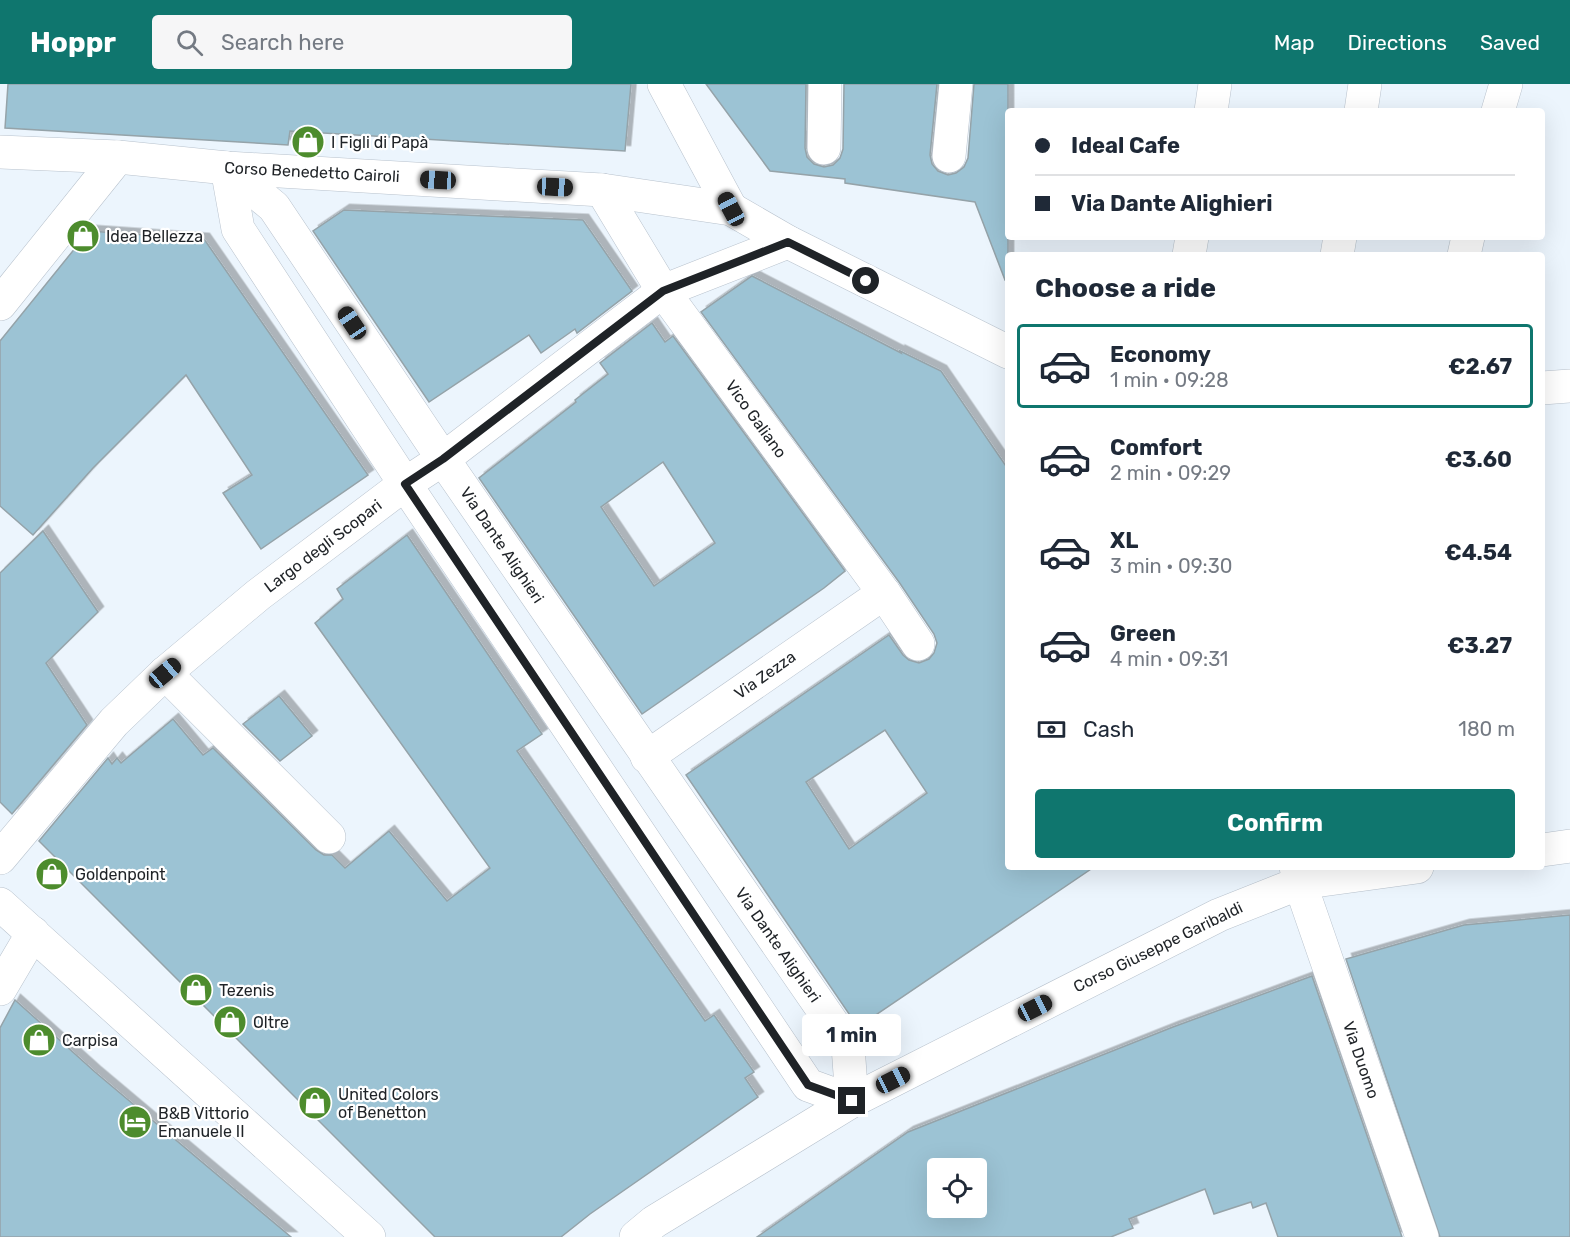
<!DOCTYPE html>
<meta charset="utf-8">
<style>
body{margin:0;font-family:Rubik,sans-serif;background:#f6f6f7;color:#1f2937;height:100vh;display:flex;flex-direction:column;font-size:22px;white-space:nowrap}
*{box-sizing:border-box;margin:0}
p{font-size:20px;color:#747a83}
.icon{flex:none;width:33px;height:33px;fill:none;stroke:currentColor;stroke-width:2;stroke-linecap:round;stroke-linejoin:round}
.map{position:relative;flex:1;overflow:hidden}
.side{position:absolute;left:1005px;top:168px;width:540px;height:618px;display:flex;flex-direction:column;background:#fff;border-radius:6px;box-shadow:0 6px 24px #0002}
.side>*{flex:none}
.banner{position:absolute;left:1005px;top:24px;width:540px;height:132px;border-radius:6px;box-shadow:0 6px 24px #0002;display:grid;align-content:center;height:132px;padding:0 30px;background:#fff}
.fabs{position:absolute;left:927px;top:1074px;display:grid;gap:12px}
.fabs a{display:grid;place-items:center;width:60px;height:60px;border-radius:6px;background:#fff;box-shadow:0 6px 24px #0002;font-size:30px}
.end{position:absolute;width:27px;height:27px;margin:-14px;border:8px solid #1f2327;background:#fff;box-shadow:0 0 0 3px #fff}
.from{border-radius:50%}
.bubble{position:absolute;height:42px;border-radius:6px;background:#fff;box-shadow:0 6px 24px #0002;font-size:20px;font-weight:700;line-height:42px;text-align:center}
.car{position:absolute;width:18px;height:36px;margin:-18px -9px;border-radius:8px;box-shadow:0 0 4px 2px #0007;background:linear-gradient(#222 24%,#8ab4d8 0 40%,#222 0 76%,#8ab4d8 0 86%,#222 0)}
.banner b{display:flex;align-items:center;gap:21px;height:57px;font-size:22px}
.banner b+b{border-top:2px solid #e0e1e3}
.banner i{width:15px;height:15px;background:#1f2937}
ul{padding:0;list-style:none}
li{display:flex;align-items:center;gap:18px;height:84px;margin:0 12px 9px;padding:0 18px;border:3px solid transparent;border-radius:6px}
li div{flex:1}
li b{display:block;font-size:22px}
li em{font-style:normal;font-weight:700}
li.current{border-color:#0f766e}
li>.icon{width:54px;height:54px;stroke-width:1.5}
h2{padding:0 30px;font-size:27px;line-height:72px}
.pay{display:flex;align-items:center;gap:15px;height:66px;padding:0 30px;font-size:22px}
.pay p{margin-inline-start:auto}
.action{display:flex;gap:12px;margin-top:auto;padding:12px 30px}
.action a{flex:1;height:69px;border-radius:6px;background:#0f766e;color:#fff;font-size:24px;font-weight:700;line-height:69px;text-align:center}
header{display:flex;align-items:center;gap:36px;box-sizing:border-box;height:84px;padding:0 30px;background:#0f766e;color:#fff}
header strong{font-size:28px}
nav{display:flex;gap:33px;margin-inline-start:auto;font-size:21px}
.search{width:420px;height:54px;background:#f6f6f7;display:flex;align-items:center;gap:15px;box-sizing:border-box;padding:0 21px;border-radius:6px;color:#747a83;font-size:22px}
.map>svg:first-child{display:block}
.building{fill:#9cc3d4;stroke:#95a3a9;stroke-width:1.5;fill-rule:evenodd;filter:url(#shadow)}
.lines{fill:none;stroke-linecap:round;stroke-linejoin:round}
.street-casing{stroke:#b8c2cd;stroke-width:34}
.secondary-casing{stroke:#b8c2cd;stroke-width:34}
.street{stroke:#fff;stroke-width:33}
.secondary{stroke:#fff;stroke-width:33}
.route{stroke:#1f2327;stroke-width:8}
.labels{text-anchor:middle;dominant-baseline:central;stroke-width:4.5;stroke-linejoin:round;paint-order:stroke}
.poi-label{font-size:16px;fill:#1f2327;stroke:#fff;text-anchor:start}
.street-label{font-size:16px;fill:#1f2327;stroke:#fff}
</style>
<header>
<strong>Hoppr</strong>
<div class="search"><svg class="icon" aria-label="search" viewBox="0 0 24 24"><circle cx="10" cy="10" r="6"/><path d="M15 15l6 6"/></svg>Search here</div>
<nav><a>Map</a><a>Directions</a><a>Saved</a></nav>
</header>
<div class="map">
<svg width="1570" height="1153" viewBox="0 0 1570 1153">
<defs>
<filter id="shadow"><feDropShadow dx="5.5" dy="-5.5" stdDeviation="0" flood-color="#0004"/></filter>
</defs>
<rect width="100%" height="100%" fill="#ecf5fd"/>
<g class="building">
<path d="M8,0H631L625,67L290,47L288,61L5,44Z"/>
<path d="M706,0H806L805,64L807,73L814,80L824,83L833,81L840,74L843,65L844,0H937L930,71L932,80L938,87L948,91L956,89L964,83L968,74L974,0H1008V195L1005,196L975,118L845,99V95L770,87Z"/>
<path d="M344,126L583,136L632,207L577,249L575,245L541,269L529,251L429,318L313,147Z"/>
<path d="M89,147L204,155L368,391L261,465L223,409L252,391L186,291L93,384L33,451L0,422V257Z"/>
<path d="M752,192L901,269L900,267L941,287L1008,385V783H1094L858,943L686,691L889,551L903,571L909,576L919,579L929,575L934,569L937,559L934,550L899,498L701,228ZM885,646L927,709L849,765L806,698Z"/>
<path d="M652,239L665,258L673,252L845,487L824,504L642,630L479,394L576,318L575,316L608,290L600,279ZM663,378L715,459L654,502L601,423Z"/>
<path d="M43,447L98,528L46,579L87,641L12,730L0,718V489Z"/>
<path d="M407,451L542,650L517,667L705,937L714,931L754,988L745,994L758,1013L590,1130L561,1153H435L39,757L108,674L112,680L117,674L121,679L173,635L203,671L213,664L316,766L324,771H332L345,784L389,747L447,817L490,784L315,539L343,515L337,505Z"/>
<path d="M279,612L312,652L280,677L243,640Z"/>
<path d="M1570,831V1153H1440L1346,875L1464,841Z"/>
<path d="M1312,892L1402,1153H1278L1266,1119L1253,1124L1251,1118L1214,1130L1205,1105L1129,1135L1133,1144L1111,1153H757L908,1048L1173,943ZM938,1084H976V1124H938Z"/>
<path d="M15,916L95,988L291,1153H0V944Z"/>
</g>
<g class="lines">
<g class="street-casing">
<g id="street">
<path d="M664,0L731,125"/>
<path d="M1211,27L1215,0"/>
<path d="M1361,27L1365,0"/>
<path d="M1498,27L1506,0"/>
<path d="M824,64L825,0"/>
<path d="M949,72L956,0"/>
<path d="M227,84L238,145L405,400L808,1001L852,1017"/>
<path d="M227,84L274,123L443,375L848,962L852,1017"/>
<path d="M602,106L663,207L884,509L918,560"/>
<path d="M1189,171L1192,153"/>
<path d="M1337,171L1340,153"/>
<path d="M1464,171L1468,153"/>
<path d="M0,220L118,73"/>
<path d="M1542,304L1570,302"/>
<path d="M165,589L329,753"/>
<path d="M647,673L884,509"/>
<path d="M0,774L114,638L165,589L258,511L405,400L443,375L663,207L788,158"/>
<path d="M0,820L369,1153"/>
<path d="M0,905L33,849"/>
<path d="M636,1153L654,1138L852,1017L1219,831L1300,799L1422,1153"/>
</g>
</g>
<g class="secondary-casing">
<g id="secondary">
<path d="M0,68L118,73L227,84L602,106L731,125L788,158L1008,268"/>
<path d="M1542,766L1570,762"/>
<path d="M1296,783L1300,799L1417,783"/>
</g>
</g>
<use href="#street" class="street"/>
<use href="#secondary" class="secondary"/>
</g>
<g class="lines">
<path class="route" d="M852,1017L808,1001L405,400L443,375L663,207L788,158L866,197"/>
</g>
<defs>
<g id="shop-disc" transform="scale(1.725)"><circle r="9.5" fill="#4d8c2d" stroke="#fff"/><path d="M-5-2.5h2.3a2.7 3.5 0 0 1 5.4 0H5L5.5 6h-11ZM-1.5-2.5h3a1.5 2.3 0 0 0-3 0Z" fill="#fff"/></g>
<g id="hotel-disc" transform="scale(1.725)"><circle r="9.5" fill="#4d8c2d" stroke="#fff"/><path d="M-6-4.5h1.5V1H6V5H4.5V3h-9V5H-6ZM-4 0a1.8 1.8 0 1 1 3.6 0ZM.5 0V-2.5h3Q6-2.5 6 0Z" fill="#fff"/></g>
</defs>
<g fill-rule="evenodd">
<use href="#shop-disc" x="308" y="58"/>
<use href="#shop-disc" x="83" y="152"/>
<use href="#shop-disc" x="52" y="790"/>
<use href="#shop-disc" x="196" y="906"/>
<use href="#shop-disc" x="230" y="938"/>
<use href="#shop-disc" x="39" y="956"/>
<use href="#shop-disc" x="315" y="1019"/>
<use href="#hotel-disc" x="135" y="1038"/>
</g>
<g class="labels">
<g class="poi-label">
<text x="331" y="58">I Figli di Papà</text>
<text x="106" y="152">Idea Bellezza</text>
<text x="75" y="790">Goldenpoint</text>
<text x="219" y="906">Tezenis</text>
<text x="253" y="938">Oltre</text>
<text x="62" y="956">Carpisa</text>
<text x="338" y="1010">United Colors<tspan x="338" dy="18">of Benetton</tspan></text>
<text x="158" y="1029">B&amp;B Vittorio<tspan x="158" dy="18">Emanuele II</tspan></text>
</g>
<g class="street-label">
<text transform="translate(312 88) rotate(3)">Corso Benedetto Cairoli</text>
<text transform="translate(756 335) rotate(54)">Vico Galiano</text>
<text transform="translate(502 461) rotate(56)">Via Dante Alighieri</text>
<text transform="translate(323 462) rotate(-37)">Largo degli Scopari</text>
<text transform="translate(765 591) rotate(-35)">Via Zezza</text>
<text transform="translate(778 861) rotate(55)">Via Dante Alighieri</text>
<text transform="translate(1158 863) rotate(-26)">Corso Giuseppe Garibaldi</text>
<text transform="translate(1361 976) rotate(71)">Via Duomo</text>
</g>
</g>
</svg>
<div class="fabs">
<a><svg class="icon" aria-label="locate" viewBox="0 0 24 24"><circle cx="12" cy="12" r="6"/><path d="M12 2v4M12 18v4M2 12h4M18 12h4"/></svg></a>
</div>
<i class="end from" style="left:866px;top:197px"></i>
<i class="end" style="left:852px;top:1017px"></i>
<div class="bubble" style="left:802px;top:930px;width:99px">1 min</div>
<i class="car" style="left:438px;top:96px;rotate:273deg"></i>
<i class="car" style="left:555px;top:103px;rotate:93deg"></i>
<i class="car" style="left:731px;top:125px;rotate:332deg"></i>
<i class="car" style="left:352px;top:239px;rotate:326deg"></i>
<i class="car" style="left:165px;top:589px;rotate:50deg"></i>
<i class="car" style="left:1035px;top:924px;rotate:63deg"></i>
<i class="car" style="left:893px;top:996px;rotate:63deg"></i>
<div class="banner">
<b><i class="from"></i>Ideal Cafe</b>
<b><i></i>Via Dante Alighieri</b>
</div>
<section class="side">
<h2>Choose a ride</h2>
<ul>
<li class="current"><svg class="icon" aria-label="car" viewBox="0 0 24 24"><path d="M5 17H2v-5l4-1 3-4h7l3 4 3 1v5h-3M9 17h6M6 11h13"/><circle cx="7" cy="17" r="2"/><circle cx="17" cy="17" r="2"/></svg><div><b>Economy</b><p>1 min · 09:28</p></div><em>€2.67</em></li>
<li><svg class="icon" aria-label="car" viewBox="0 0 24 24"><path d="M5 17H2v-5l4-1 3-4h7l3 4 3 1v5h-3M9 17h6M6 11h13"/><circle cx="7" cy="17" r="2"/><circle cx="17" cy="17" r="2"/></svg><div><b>Comfort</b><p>2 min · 09:29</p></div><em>€3.60</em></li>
<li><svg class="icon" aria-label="car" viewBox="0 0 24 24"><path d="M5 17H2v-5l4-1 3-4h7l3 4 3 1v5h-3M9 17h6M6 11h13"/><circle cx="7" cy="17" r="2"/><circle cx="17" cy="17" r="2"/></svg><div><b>XL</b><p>3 min · 09:30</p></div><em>€4.54</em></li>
<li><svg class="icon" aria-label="car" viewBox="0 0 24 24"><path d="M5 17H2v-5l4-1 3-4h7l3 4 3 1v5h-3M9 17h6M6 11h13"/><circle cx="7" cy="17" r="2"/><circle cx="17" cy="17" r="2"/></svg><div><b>Green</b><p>4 min · 09:31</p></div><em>€3.27</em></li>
</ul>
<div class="pay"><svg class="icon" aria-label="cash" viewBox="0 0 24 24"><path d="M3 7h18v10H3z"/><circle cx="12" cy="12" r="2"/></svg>Cash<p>180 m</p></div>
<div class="action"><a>Confirm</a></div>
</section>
</div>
